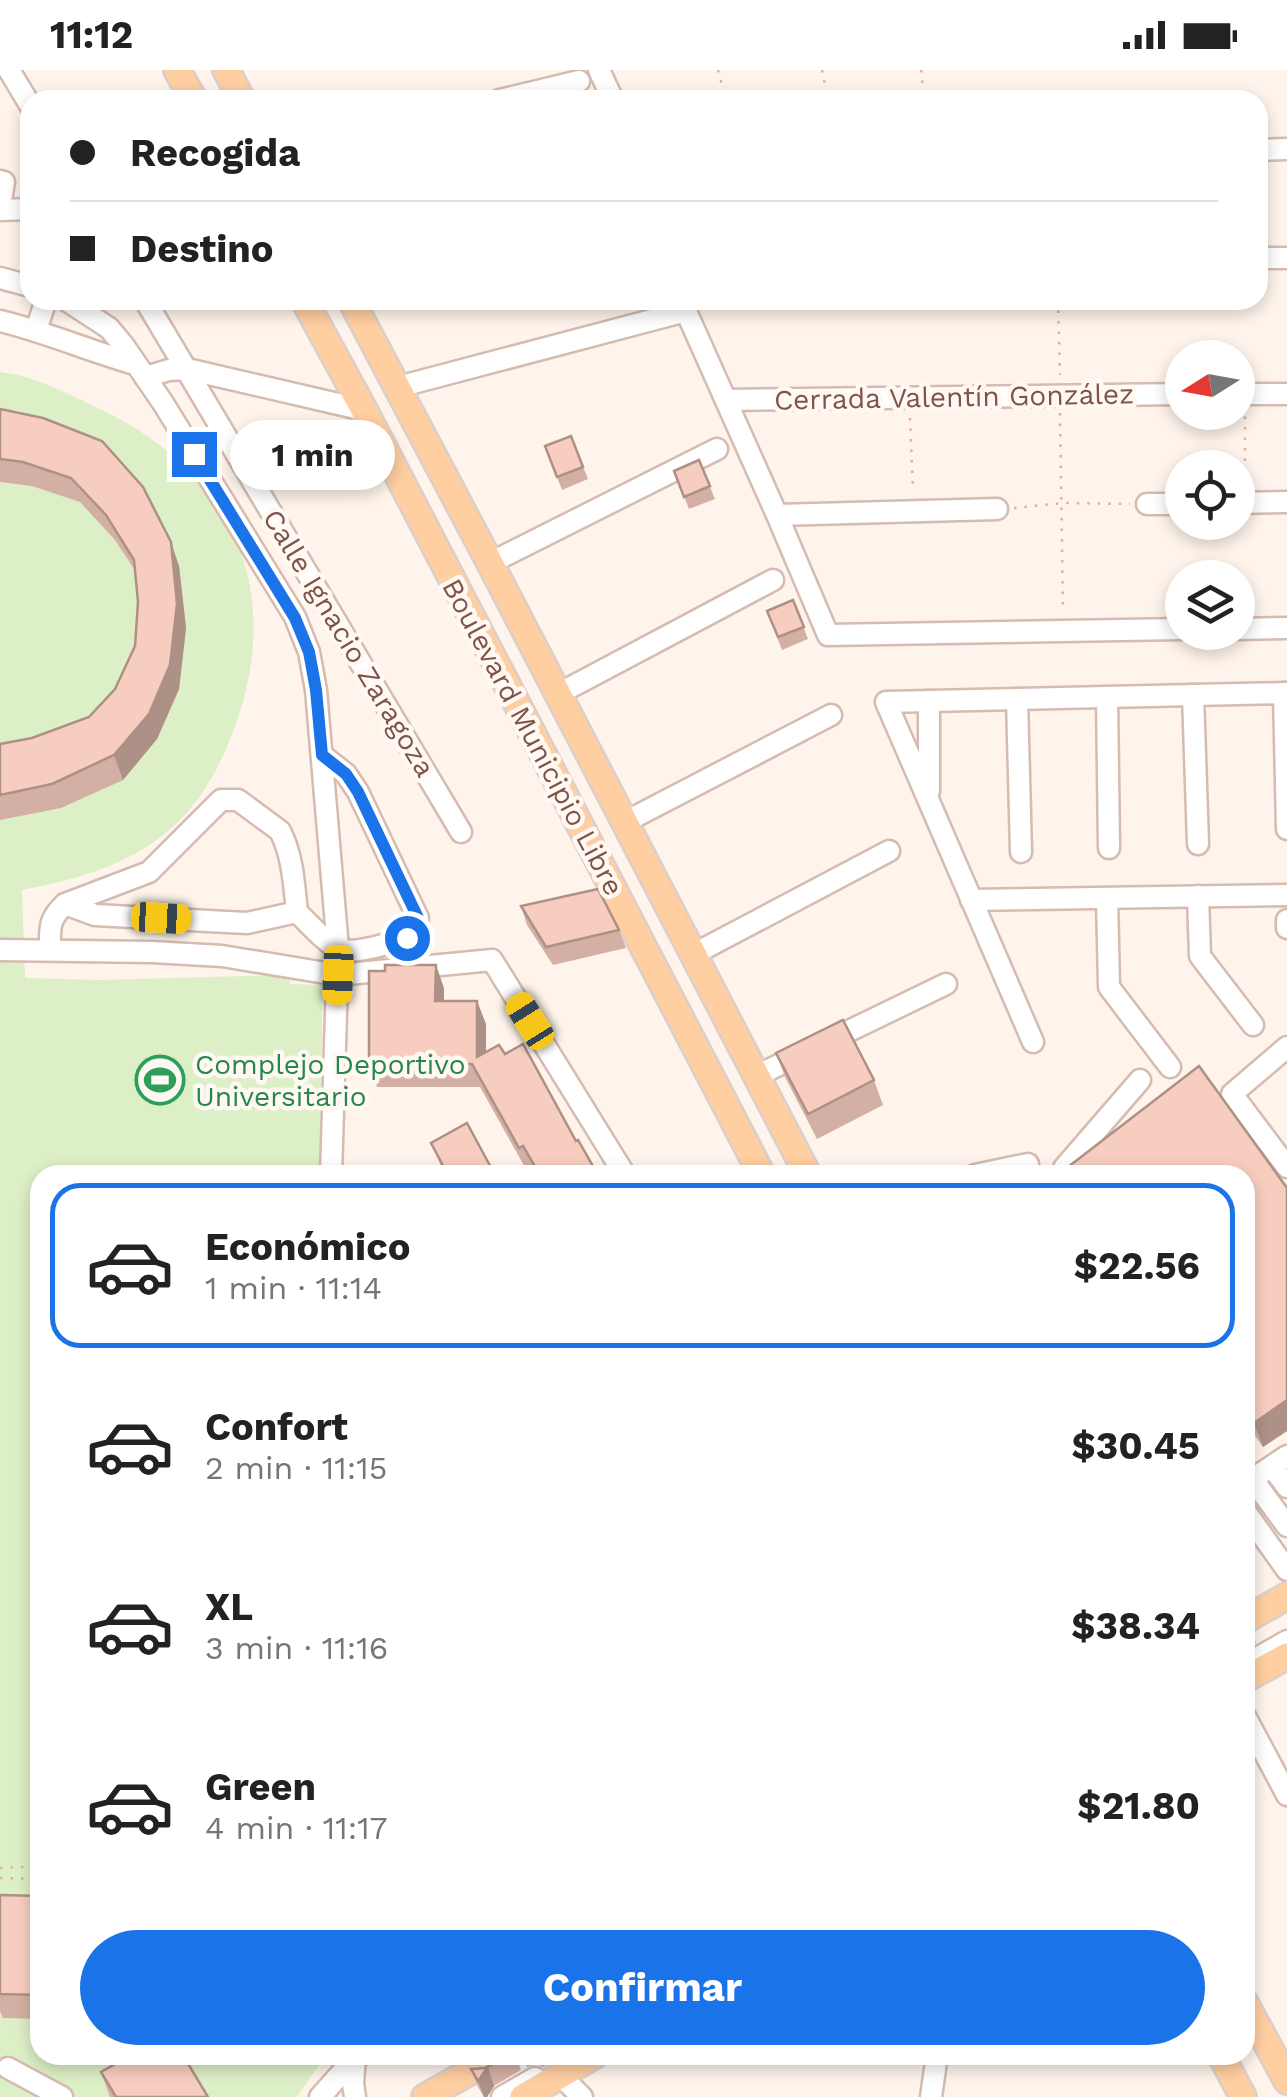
<!DOCTYPE html>
<html lang="es">
<meta charset="utf-8">
<style>
body{margin:0;font-family:"Work Sans",sans-serif;background:#f2f2f2;color:#222;height:100vh;display:flex;flex-direction:column;font-size:38px;white-space:nowrap}
*{box-sizing:border-box;margin:0}
p{font-size:32px;color:#767676}
.icon{flex:none;width:55px;height:55px;fill:none;stroke:currentColor;stroke-width:2;stroke-linecap:round;stroke-linejoin:round}
.map{position:relative;flex:1;overflow:hidden}
.details{position:absolute;left:30px;top:1095px;width:1225px;height:900px;display:flex;flex-direction:column;background:#fff;border-radius:30px;box-shadow:0 5px 15px #0003}
.details>*{flex:none}
.top-card{position:absolute;left:20px;top:20px;width:1248px;height:220px;border-radius:30px;box-shadow:0 5px 15px #0003;display:grid;align-content:center;height:220px;padding:0 50px;background:#fff}
.needle{width:65px;rotate:259deg}
.buttons{position:absolute;left:1165px;top:270px;display:grid;gap:20px}
.buttons a{display:grid;place-items:center;width:90px;height:90px;border-radius:50%;background:#fff;box-shadow:0 5px 15px #0003;font-size:50px}
.end{position:absolute;width:45px;height:45px;margin:-22px;border:12px solid #1a73e8;background:#fff;box-shadow:0 0 0 5px #fff}
.from{border-radius:50%}
.bubble{position:absolute;height:70px;border-radius:35px;background:#fff;box-shadow:0 5px 15px #0003;font-size:32px;font-weight:700;line-height:70px;text-align:center}
.car{position:absolute;width:30px;height:60px;margin:-30px -15px;border-radius:12px;box-shadow:0 0 8px 2px #0007;background:linear-gradient(#f5c518 24%,#345 0 40%,#f5c518 0 76%,#345 0 86%,#f5c518 0)}
.top-card b{display:flex;align-items:center;gap:35px;height:95px;font-size:38px}
.top-card b+b{border-top:2px solid #e0e0e0}
.top-card i{width:25px;height:25px;background:#222}
ul{padding:18px 0 0;list-style:none}
li{display:flex;align-items:center;gap:30px;height:165px;margin:0 20px 15px;padding:0 30px;border:5px solid transparent;border-radius:30px}
li div{flex:1}
li b{display:block;font-size:38px}
li em{font-style:normal;font-weight:700}
li.on{border-color:#1a73e8}
li>.icon{width:90px;height:90px;stroke-width:1.5}
.cta{display:flex;gap:20px;margin-top:auto;padding:20px 50px}
.cta a{flex:1;height:115px;border-radius:60px;background:#1a73e8;color:#fff;font-size:40px;font-weight:700;line-height:115px;text-align:center}
.status{display:flex;justify-content:space-between;align-items:center;height:70px;padding:0 50px;background:#fff;direction:ltr}
.status svg{height:28px;fill:currentColor}
.map>svg:first-child{display:block}
.green{fill:#ddefc6}
.lines{fill:none;stroke-linecap:round;stroke-linejoin:round}
.minor-casing{stroke:#d5bbb0;stroke-width:25}
.major-casing{stroke:#dbcfcc;stroke-width:30}
.path{stroke:#ddafa1;stroke-width:2.5;stroke-dasharray:2.5 8;stroke-linecap:butt}
.minor{stroke:#fff;stroke-width:20}
.major{stroke:#ffcea1;stroke-width:25}
.wall{fill:#d4b0a4}
.shaded-wall{fill:#ad9086}
.building{fill:#f7cdbf;stroke:#ad9086;stroke-width:2.5}
.route{stroke:#1a73e8;stroke-width:12}
.labels{text-anchor:middle;dominant-baseline:central;stroke-width:9;stroke-linejoin:round;paint-order:stroke}
.street-label{font-size:28px;fill:#7e5449;stroke:#fff8f3}
.leisure-label{font-size:28px;fill:#27864d;stroke:#fff8f3;text-anchor:start}
</style>
<div class="status"><b>11:12</b><svg viewBox="0 0 49 12"><path d="M0 12V9h3v3zM5 12V6h3v6zM10 12V3h3v9zM15 12V0h3v12zM26 1h20v11H26zM47 4h2v5h-2z"/></svg></div>
<div class="map">
<svg width="1287" height="2027" viewBox="0 0 1287 2027">
<rect width="100%" height="100%" fill="#fef4eb"/>
<path class="green" d="M0,302C35,306 68,324 100,339C232,402 286,519 234,659C219,698 201,733 169,760C128,796 74,810 22,820L25,908L99,910L289,905L290,914L323,915L319,1105H40V1985H326L297,2027H0Z"/>
<g class="lines">
<g class="minor-casing">
<g id="minor">
<path d="M9,0L30,35"/>
<path d="M599,0L613,30"/>
<path d="M500,30L579,11"/>
<path d="M1258,80L1287,79"/>
<path d="M0,111L4,112L0,137"/>
<path d="M0,140L30,139"/>
<path d="M1258,188H1287"/>
<path d="M0,208L30,216"/>
<path d="M66,230L109,258L124,276L163,333L295,547L309,582L316,620L338,879L331,1105"/>
<path d="M145,230L461,762"/>
<path d="M681,230L777,445L828,565L1182,559"/>
<path d="M0,251C46,262 89,281 135,294"/>
<path d="M36,260L46,230"/>
<path d="M145,307L169,300L187,299L364,340"/>
<path d="M398,317L686,241"/>
<path d="M1238,324H1287"/>
<path d="M726,330L1182,324"/>
<path d="M1238,433L1287,432"/>
<path d="M1147,434H1182"/>
<path d="M777,445L997,439"/>
<path d="M490,493L717,379"/>
<path d="M1238,559L1287,558"/>
<path d="M1284,623L1287,759"/>
<path d="M558,624L773,510"/>
<path d="M1193,625L1198,774"/>
<path d="M1107,627L1109,778"/>
<path d="M1017,629L1021,782"/>
<path d="M929,631V721"/>
<path d="M625,752L831,645"/>
<path d="M1198,826L1200,886L1253,955"/>
<path d="M1107,828L1109,917L1170,997"/>
<path d="M971,830L1287,825"/>
<path d="M297,842C294,815 293,786 280,761L238,730H221L149,802L65,834L95,845L227,852L247,853L297,842C307,852 328,875 339,879C356,885 404,871 416,860L418,848L358,722L346,704L322,685"/>
<path d="M1287,850V858"/>
<path d="M0,880L152,882L222,886L338,905L492,890L625,1105"/>
<path d="M50,880C50,858 48,850 65,834"/>
<path d="M694,884L889,781"/>
<path d="M1033,972L886,632L1287,623"/>
<path d="M1287,977L1232,1024L1287,1097"/>
<path d="M756,1006L946,914"/>
<path d="M975,1105L1028,1094"/>
<path d="M1062,1105L1064,1098L1140,1010"/>
<path d="M1273,1398L1287,1417"/>
<path d="M1245,1399L1287,1456"/>
<path d="M1245,1414L1287,1386"/>
<path d="M1245,1441L1287,1500"/>
<path d="M1245,1595L1287,1571"/>
<path d="M1245,1646L1287,1725"/>
<path d="M355,1987L353,2014L355,2027"/>
<path d="M8,1998L62,2027"/>
<path d="M560,2005L582,2027"/>
<path d="M320,2027L354,1989L361,1985"/>
<path d="M502,2027L535,2008"/>
<path d="M931,2027L937,1985"/>
</g>
</g>
<g class="major-casing">
<g id="major">
<path d="M177,0L194,30"/>
<path d="M226,0L242,30"/>
<path d="M304,230L364,340L762,1105"/>
<path d="M351,230L490,493L808,1105"/>
<path d="M1245,1550L1287,1526"/>
<path d="M1245,1609L1287,1586"/>
<path d="M1245,1933L1287,2011"/>
<path d="M1221,1985L1243,2027"/>
<path d="M425,2027L499,1985"/>
<path d="M523,2027L595,1985"/>
</g>
</g>
<g class="path">
<path d="M718,0L726,30"/>
<path d="M822,0L828,30"/>
<path d="M921,0L924,30"/>
<path d="M1058,230L1060,305"/>
<path d="M1060,343L1063,540"/>
<path d="M910,348L913,420"/>
<path d="M1245,412V345"/>
<path d="M1014,438L1062,433L1130,434"/>
<path d="M0,1798L40,1796"/>
<path d="M0,1808L40,1809"/>
</g>
<use href="#minor" class="minor"/>
<use href="#major" class="major"/>
</g>
<g class="wall">
<path d="M0,339L179,496L186,558L179,619L157,669L123,710L61,738L0,750V674L32,668L89,647L115,619L135,576L138,532L136,502L115,470L80,432L32,416L0,412Z"/>
<path d="M571,366L588,409L562,420L545,376Z"/>
<path d="M699,390L715,429L689,439L674,401Z"/>
<path d="M793,530L808,569L782,580L767,541Z"/>
<path d="M521,836L619,860L626,878L553,895L527,855Z"/>
<path d="M444,918V931L486,954V982L505,984L576,1071L598,1105H535L532,1099L527,1101L480,1017H377L369,994Z"/>
<path d="M776,983L874,1010L883,1035L817,1069L785,1007Z"/>
<path d="M1199,996L1287,1118V1361L1263,1377L1245,1352V1105H1071L1068,1097Z"/>
<path d="M431,1073L495,1105H445Z"/>
<path d="M1245,1548L1256,1573L1245,1579Z"/>
<path d="M0,1825L40,1826V1949L3,1948L0,1941Z"/>
<path d="M508,1985H516L521,2000L494,2016L487,2027H484L478,2017L471,1999L485,1998Z"/>
<path d="M523,1985H563L543,1997L536,1994L527,1997Z"/>
<path d="M101,2002L208,2027H110Z"/>
</g>
<g class="shaded-wall">
<path d="M171,472L179,496L186,558L179,619L157,669L123,710L114,685Z"/>
<path d="M436,895L444,918V954L435,931Z"/>
<path d="M477,931L486,954V1010L477,987Z"/>
<path d="M1287,1330V1361L1263,1377L1254,1353Z"/>
<path d="M488,1997L494,2016L487,2027H484L478,2011Z"/>
</g>
<g class="building">
<path d="M0,339L43,348L102,371L143,417L171,472L177,534L170,595L149,644L114,685L52,714L0,725V674L32,668L89,647L115,619L135,576L138,532L134,490L106,445L71,408L23,392L0,389Z"/>
<path d="M571,366L583,397L557,407L545,376Z"/>
<path d="M699,390L710,416L684,427L674,401Z"/>
<path d="M793,530L804,557L778,567L767,541Z"/>
<path d="M598,819L619,860L546,877L521,836Z"/>
<path d="M385,895H436L435,931H477V987L499,975L505,984L523,974L576,1071L578,1070L598,1105H540L523,1076L519,1078L472,994H369V901H385Z"/>
<path d="M843,950L874,1010L808,1044L776,983Z"/>
<path d="M1199,996L1287,1118V1330L1254,1353L1245,1340V1105H1074L1068,1097Z"/>
<path d="M467,1053L495,1105H448L431,1073Z"/>
<path d="M0,1825L40,1826V1925L0,1924Z"/>
<path d="M131,1985H183L208,2027H116L101,2002Z"/>
<path d="M508,1985L488,1997L478,2011L471,1999L485,1998Z"/>
</g>
<g class="lines">
<path class="route" d="M194,384L295,548L309,582L316,620L322,685L346,704L358,722L418,848L416,860L407,868"/>
</g>
<defs>
<g id="stadium-ring" transform="scale(2.5)"><circle r="9.5" fill="#fff8f3" stroke="#2e9e5b" stroke-width="1.5"/><path d="M0-5a6.5 5 0 1 0 0 10a6.5 5 0 1 0 0-10ZM-3.5-1.8h7v3.6h-7Z" fill="#2e9e5b"/></g>
</defs>
<g fill-rule="evenodd">
<use href="#stadium-ring" x="160" y="1010"/>
</g>
<g class="labels">
<g class="street-label">
<text transform="translate(954 327) rotate(-1)">Cerrada Valentín González</text>
<text transform="translate(349 573) rotate(59)">Calle Ignacio Zaragoza</text>
<text transform="translate(533 667) rotate(62)">Boulevard Municipio Libre</text>
</g>
<g class="leisure-label">
<text x="195" y="994">Complejo Deportivo<tspan x="195" dy="32">Universitario</tspan></text>
</g>
</g>
</svg>
<div class="buttons">
<a><svg class="needle" viewBox="-14 -14 28 28"><path d="M0-13l5 13h-10z" fill="#e53935"/><path d="M0 13l5-13h-10z" fill="#767676"/></svg></a>
<a><svg class="icon" aria-label="locate" viewBox="0 0 24 24"><circle cx="12" cy="12" r="6"/><path d="M12 2v4M12 18v4M2 12h4M18 12h4"/></svg></a>
<a><svg class="icon" aria-label="layers" viewBox="0 0 24 24"><path d="M12 4l9 5-9 5-9-5zM3 14l9 5 9-5"/></svg></a>
</div>
<i class="end from" style="left:407px;top:868px"></i>
<i class="end" style="left:194px;top:384px"></i>
<div class="bubble" style="left:230px;top:350px;width:165px">1 min</div>
<i class="car" style="left:161px;top:848px;rotate:93deg"></i>
<i class="car" style="left:338px;top:905px;rotate:182deg"></i>
<i class="car" style="left:530px;top:951px;rotate:328deg"></i>
<div class="top-card">
<b><i class="from"></i>Recogida</b>
<b><i></i>Destino</b>
</div>
<section class="details">
<ul>
<li class="on"><svg class="icon" aria-label="car" viewBox="0 0 24 24"><path d="M5 17H2v-5l4-1 3-4h7l3 4 3 1v5h-3M9 17h6M6 11h13"/><circle cx="7" cy="17" r="2"/><circle cx="17" cy="17" r="2"/></svg><div><b>Económico</b><p>1 min · 11:14</p></div><em>$22.56</em></li>
<li><svg class="icon" aria-label="car" viewBox="0 0 24 24"><path d="M5 17H2v-5l4-1 3-4h7l3 4 3 1v5h-3M9 17h6M6 11h13"/><circle cx="7" cy="17" r="2"/><circle cx="17" cy="17" r="2"/></svg><div><b>Confort</b><p>2 min · 11:15</p></div><em>$30.45</em></li>
<li><svg class="icon" aria-label="car" viewBox="0 0 24 24"><path d="M5 17H2v-5l4-1 3-4h7l3 4 3 1v5h-3M9 17h6M6 11h13"/><circle cx="7" cy="17" r="2"/><circle cx="17" cy="17" r="2"/></svg><div><b>XL</b><p>3 min · 11:16</p></div><em>$38.34</em></li>
<li><svg class="icon" aria-label="car" viewBox="0 0 24 24"><path d="M5 17H2v-5l4-1 3-4h7l3 4 3 1v5h-3M9 17h6M6 11h13"/><circle cx="7" cy="17" r="2"/><circle cx="17" cy="17" r="2"/></svg><div><b>Green</b><p>4 min · 11:17</p></div><em>$21.80</em></li>
</ul>
<div class="cta"><a>Confirmar</a></div>
</section>
</div>
